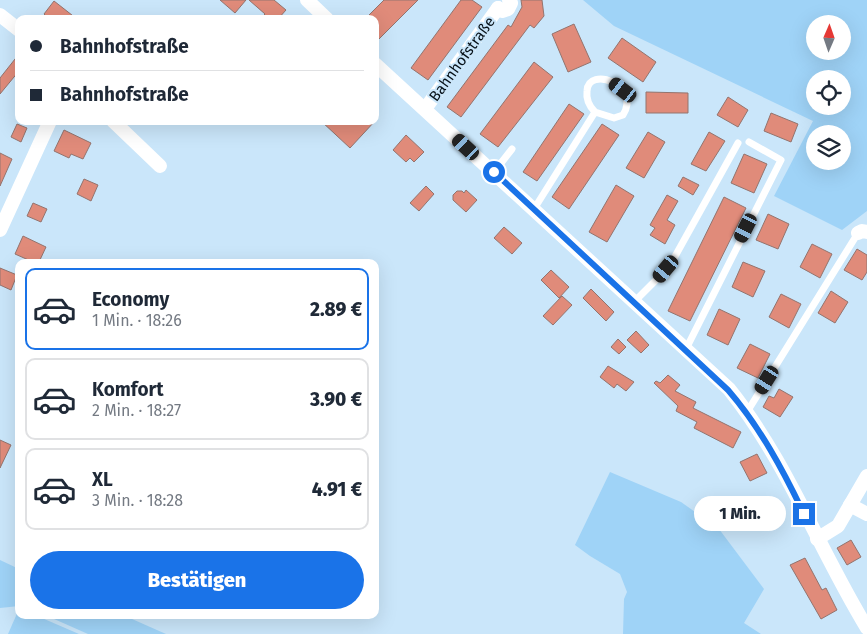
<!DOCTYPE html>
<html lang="de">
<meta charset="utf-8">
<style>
body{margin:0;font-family:"Fira Sans",sans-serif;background:#f6f6f7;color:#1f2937;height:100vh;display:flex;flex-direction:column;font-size:19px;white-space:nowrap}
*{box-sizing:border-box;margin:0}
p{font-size:16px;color:#747a83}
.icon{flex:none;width:28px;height:28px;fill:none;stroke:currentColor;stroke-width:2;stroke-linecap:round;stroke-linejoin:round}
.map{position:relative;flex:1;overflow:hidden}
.sheet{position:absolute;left:15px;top:259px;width:364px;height:360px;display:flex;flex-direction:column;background:#fff;border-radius:10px;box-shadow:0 5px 20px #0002}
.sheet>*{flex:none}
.guide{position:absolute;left:15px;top:15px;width:364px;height:110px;border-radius:10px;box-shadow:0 5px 20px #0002;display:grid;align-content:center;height:110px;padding:0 15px;background:#fff}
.needle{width:32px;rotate:2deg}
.controls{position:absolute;left:806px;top:15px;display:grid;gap:10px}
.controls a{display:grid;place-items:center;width:45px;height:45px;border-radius:50%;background:#fff;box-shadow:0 5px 20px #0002;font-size:25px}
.end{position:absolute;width:22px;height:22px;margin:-11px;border:6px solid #1a73e8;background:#fff;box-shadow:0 0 0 2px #fff}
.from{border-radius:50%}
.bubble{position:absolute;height:35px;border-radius:18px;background:#fff;box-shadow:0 5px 20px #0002;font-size:16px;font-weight:800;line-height:35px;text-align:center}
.car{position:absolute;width:15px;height:30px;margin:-15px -8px;border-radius:6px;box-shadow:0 0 4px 1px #0007;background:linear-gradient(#222 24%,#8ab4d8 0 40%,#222 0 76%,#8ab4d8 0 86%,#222 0)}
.guide b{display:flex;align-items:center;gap:18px;height:48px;font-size:19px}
.guide b+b{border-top:1px solid #e0e1e3}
.guide i{width:12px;height:12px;background:#1f2937}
ul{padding:9px 0 0;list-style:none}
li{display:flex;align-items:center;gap:15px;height:82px;margin:0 10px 8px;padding:0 5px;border:2px solid #e0e1e3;border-radius:10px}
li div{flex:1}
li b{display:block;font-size:19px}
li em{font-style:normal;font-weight:800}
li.on{border-color:#1a73e8}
li>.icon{width:45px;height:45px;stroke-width:1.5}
.action{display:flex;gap:10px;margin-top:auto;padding:10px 15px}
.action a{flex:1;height:58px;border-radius:30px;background:#1a73e8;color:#fff;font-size:20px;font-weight:800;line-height:58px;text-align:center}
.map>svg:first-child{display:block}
.green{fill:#9fd3f7;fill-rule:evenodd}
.building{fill:#e08b7a;stroke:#93746e}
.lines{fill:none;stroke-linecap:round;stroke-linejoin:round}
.lane{stroke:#fff;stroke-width:7}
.street{stroke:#fff;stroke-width:14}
.route{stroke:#1a73e8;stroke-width:6}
.labels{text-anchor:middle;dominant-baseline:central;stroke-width:4;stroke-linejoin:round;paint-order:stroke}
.street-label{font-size:15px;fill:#071118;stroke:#cae6fa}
</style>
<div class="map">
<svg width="867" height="634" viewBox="0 0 867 634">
<rect width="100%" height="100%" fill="#cae6fa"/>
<g class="green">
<path d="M583,0H867V211L842,230L774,196L813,121L614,26ZM815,24H842V51H815ZM815,79H842V106H815ZM815,134H842V161H815Z"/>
<path d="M610,472L681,502L719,529L764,589L744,623L761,634H623L624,599L627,592L620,574L590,556L575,545Z"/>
<path d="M0,560L19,569V606L0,608Z"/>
<path d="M19,609V615H35L79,634H8Z"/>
<path d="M45,615H123L166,634H88Z"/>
</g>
<g class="building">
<path d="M220,0H246L235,13Z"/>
<path d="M249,0H274L286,10L278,19H260L265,14Z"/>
<path d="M384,0H418L375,43V19H365Z"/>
<path d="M461,0H472L482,7L428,80L411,68Z"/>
<path d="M521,0H542L544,16L534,28L530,25L461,117L447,107L508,25L511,27L522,7Z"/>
<path d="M54,1L77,19H49L44,14Z"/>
<path d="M574,24L591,62L568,72L552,34Z"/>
<path d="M622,38L656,62L643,82L608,58Z"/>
<path d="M19,54V71L0,94V78Z"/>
<path d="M534,62L553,77L498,147L480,134Z"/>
<path d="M646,92L688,93V113H646Z"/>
<path d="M728,97L748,110L738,127L717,115Z"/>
<path d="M569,104L584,114L537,181L523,172Z"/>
<path d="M771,113L798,124L791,142L764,131Z"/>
<path d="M321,121H375L350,148Z"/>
<path d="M17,124L27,128L21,142L11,137Z"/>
<path d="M602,124L619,135L569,209L552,197Z"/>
<path d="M64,130L91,143L83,159L71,154L69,158L54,151Z"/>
<path d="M648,132L665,142L644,178L626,168Z"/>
<path d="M709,132L725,141L706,171L691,164Z"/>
<path d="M406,135L424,152L414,162L410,158L406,162L393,150Z"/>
<path d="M0,153L12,159L0,186Z"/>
<path d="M744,154L767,164L754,193L731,183Z"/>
<path d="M683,177L699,185L693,195L678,186Z"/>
<path d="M84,179L98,185L91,201L77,194Z"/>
<path d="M616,185L634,196L607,242L589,232Z"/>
<path d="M426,186L434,194L419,211L410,203Z"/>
<path d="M466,190L477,200L466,212L453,200V195L457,191H462L464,193Z"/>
<path d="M667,195L678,201L667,220L675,225L665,244L650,235L655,228L650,225Z"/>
<path d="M724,197L746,208L690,321L668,311Z"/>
<path d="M33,203L47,209L41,222L27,216Z"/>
<path d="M768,214L789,224L778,249L756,240Z"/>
<path d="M504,227L522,243L512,254L494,238Z"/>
<path d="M23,236L46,247L39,262H33L15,254Z"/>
<path d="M812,244L832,254L820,278L800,267Z"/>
<path d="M857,249L867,255V272L862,280L844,270Z"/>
<path d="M743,262L765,271L753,297L732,287Z"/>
<path d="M0,268L17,275L11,290L0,285Z"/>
<path d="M551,270L569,287L559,298L541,280Z"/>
<path d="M591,289L614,312L606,321L583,298Z"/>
<path d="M831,291L848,302L835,323L818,313Z"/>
<path d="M781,294L801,304L789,328L769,317Z"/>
<path d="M562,296L572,305L553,325L543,316Z"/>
<path d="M719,309L740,319L728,345L707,335Z"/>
<path d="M636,331L649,345L641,353L627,340Z"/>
<path d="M618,339L626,347L619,354L611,347Z"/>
<path d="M750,344L770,354L758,378L737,368Z"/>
<path d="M608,366L634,382L626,391L617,384L614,388L600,377Z"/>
<path d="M668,375L680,385L675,391L696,402L693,408L741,432L733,448L694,428L697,422L676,411L678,406L654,383L656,381L660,383Z"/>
<path d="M779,389L793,397L780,417L763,407L769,396L774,398Z"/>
<path d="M0,440L11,445L0,468Z"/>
<path d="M757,454L767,473L750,481L740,462Z"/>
<path d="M851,540L861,557L847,565L837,548Z"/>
<path d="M805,558L822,590L826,588L837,610L821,619L790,565Z"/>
</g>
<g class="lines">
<g class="lane">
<path d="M494,172L512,149"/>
<path d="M534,209L595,112L614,118L623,115C642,85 588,65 587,91C586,99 589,106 595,112"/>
<path d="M634,302L659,277L673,260L738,143"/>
<path d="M686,349L781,160L749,142"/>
<path d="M747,412L858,233"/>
</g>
<g class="street">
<path d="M307,0L327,19"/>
<path d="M498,8L502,11L508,9L511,3L509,0"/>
<path d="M0,15L19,30"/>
<path d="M375,64L729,389C787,461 819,550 867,628"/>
<path d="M425,109L498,8"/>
<path d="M113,121L160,166"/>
<path d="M0,230L50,121"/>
<path d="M858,233L862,231L867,232"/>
<path d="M850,505L867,514"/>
<path d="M817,539L838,526L867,476"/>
</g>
</g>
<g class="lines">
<path class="route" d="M494,172L728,390C760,427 783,470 804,514"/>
</g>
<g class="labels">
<g class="street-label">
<text transform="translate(462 59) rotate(-54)">Bahnhofstraße</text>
</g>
</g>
</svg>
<div class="controls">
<a><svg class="needle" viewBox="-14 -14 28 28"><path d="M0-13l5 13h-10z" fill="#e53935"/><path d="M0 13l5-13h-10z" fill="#747a83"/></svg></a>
<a><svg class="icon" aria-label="locate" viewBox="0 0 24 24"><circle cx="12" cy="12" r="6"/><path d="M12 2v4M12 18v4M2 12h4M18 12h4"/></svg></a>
<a><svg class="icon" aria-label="layers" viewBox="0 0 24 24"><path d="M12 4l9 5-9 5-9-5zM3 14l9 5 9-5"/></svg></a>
</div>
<i class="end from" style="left:494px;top:172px"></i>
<i class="end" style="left:804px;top:514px"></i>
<div class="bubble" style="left:694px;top:496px;width:92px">1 Min.</div>
<i class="car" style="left:623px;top:90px;rotate:307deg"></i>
<i class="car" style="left:466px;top:147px;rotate:313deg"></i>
<i class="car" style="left:746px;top:228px;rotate:207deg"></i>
<i class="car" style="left:666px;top:269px;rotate:220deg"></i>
<i class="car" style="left:767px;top:380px;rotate:212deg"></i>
<div class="guide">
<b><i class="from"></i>Bahnhofstraße</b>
<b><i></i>Bahnhofstraße</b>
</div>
<section class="sheet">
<ul>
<li class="on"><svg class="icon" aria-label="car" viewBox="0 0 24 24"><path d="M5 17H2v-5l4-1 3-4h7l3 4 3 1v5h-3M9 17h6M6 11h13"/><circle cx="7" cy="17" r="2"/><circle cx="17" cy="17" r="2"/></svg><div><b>Economy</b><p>1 Min. · 18:26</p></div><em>2.89 €</em></li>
<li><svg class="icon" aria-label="car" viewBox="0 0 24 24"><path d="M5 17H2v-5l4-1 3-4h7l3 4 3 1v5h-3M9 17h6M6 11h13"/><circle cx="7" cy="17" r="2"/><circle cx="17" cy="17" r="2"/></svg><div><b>Komfort</b><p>2 Min. · 18:27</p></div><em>3.90 €</em></li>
<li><svg class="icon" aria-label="car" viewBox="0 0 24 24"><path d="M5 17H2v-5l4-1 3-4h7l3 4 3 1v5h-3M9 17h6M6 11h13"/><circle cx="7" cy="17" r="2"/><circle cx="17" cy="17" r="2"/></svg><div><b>XL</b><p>3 Min. · 18:28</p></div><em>4.91 €</em></li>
</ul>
<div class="action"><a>Bestätigen</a></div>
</section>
</div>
